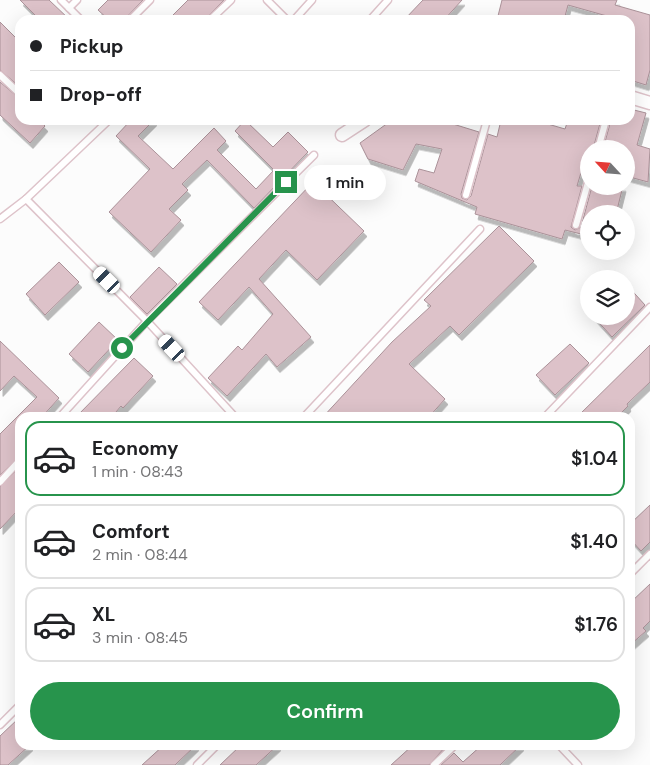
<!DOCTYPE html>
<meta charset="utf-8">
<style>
body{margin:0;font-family:"DM Sans",sans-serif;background:#f2f2f2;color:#202124;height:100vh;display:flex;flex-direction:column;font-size:19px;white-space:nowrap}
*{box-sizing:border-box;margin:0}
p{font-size:16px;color:#757577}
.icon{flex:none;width:28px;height:28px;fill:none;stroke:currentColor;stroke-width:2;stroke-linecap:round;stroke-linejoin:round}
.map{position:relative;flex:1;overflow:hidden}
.details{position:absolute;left:15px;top:412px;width:620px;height:338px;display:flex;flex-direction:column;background:#fff;border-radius:15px;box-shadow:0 5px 20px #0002}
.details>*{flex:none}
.banner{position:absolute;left:15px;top:15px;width:620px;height:110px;border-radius:15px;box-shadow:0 5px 20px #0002;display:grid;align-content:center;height:110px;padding:0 15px;background:#fff}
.needle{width:32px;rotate:296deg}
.fabs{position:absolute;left:580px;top:140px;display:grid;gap:10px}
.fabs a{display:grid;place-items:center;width:55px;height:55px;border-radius:50%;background:#fff;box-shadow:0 5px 20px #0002;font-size:25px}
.end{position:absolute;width:22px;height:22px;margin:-11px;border:6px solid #27944c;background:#fff;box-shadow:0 0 0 2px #fff}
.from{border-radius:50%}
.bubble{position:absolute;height:35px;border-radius:18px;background:#fff;box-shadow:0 5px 20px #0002;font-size:16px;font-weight:600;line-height:35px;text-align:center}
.car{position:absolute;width:15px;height:30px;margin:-15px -8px;border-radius:6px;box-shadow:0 0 4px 1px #0007;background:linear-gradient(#fff 24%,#345 0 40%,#fff 0 76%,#345 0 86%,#fff 0)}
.banner b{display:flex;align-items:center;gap:18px;height:48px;font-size:19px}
.banner b+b{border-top:1px solid #e0e0e0}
.banner i{width:12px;height:12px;background:#202124}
ul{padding:9px 0 0;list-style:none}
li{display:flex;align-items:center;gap:15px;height:75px;margin:0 10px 8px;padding:0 5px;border:2px solid #e0e0e0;border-radius:15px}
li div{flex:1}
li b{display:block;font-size:19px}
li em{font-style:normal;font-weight:600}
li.on{border-color:#27944c}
li>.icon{width:45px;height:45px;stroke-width:1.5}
.action{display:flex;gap:10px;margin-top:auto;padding:10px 15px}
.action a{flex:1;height:58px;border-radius:30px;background:#27944c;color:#fff;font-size:20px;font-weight:600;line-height:58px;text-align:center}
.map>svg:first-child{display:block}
.building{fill:#ddc2c9;stroke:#ab9299;filter:url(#shadow)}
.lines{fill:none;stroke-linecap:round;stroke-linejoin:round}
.service-casing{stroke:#dec3ca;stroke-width:9}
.minor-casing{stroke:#dec3ca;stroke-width:15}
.service{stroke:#fff;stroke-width:6}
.minor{stroke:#fff;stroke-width:12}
.route{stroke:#27944c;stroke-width:6}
</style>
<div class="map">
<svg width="650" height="765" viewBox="0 0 650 765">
<defs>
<filter id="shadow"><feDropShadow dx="3" dy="5.5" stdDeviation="0" flood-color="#0004"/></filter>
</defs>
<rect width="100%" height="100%" fill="#fcfcfc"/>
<g class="building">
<path d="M20,0H49L70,20H40Z"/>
<path d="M108,0H143L124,20H109L98,10Z"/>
<path d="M188,0H224L204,20H168Z"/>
<path d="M423,0H462L444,20H404Z"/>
<path d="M502,0H617L615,5L650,15V70L646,85L630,80V20H621L568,5L564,20H513L498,16Z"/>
<path d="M0,22L20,42V87L0,70Z"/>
<path d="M0,82L20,99V120H39L45,126L30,143L0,115Z"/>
<path d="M630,109L646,113L637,145L650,149L648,182L626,176V149H603L611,120H630Z"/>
<path d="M131,120H154L138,136L173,169L214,128L226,141L217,150L256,189L274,170L235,131L245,120L273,147L288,132L308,152L254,208L207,160L182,184L188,190L169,209L181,220L151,252L109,212L150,169L116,136Z"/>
<path d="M392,120H440L479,132L461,194L462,198L467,200L471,196L488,134L497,137L501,120H534L565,129L568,120H601L593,149H588L577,186H582L571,227L575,230L581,227L592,186H623L616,214H589V236L565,230L562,239L475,214L477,207L415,181L419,169L434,173L442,149L416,144L403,170L368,159L360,143Z"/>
<path d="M313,182L364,231L317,280L286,250L259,279L311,337L277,367L266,354L227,396L208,378L238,346L242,350L273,314L249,287L218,320L199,302Z"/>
<path d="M499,226L534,261L459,335L450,326L409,364L445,399L428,418H322L392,342L431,306L424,300Z"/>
<path d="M59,262L79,282L45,315L26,294Z"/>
<path d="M159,267L177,284L147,314L130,297Z"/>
<path d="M626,284L645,305L612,337L593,316H626Z"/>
<path d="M99,322L118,340L88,372L69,354Z"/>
<path d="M0,341L59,398L41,418H20V455L0,475V434L37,397L14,376L0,391Z"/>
<path d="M570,344L589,363L555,395L536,375Z"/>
<path d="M650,345V382L627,404L628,406L616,418H576Z"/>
<path d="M134,358L153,376L123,408L121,406L111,418H75Z"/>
<path d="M20,467V508L0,529V487Z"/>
<path d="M650,505V542L641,551L630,539V524Z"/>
<path d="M650,584V621L643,628L646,631L630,645V603Z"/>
<path d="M20,717V745H30L8,765H0V736Z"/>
<path d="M164,745H196L175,765H142Z"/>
<path d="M241,745H278L256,765H220Z"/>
<path d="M413,745H447L429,765H391Z"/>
<path d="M482,745H521L500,765H441L454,753L463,762Z"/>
</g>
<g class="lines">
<g class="service-casing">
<g id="service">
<path d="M61,0L81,20"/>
<path d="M267,0L287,20"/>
<path d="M69,8L77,0"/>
<path d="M130,20L150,0"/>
<path d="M210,20L231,0"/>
<path d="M294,20L312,0"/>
<path d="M370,20L388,0"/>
<path d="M0,75L20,94"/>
<path d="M598,149L606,120"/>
<path d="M466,195L487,120"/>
<path d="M26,199L147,321L236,418"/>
<path d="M0,219L26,199L109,120"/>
<path d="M576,225L589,179"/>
<path d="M59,418L147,321L314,155"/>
<path d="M303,418L480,229"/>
<path d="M544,418L650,307"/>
<path d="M0,482L20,460"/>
<path d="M630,574L650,554"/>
<path d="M0,725L20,705"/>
<path d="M559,745L578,765"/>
<path d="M197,765L217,745"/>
<path d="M434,765L455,745"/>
</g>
</g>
<g class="minor-casing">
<g id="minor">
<path d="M630,97L650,103"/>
<path d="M342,135L365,120"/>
</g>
</g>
<use href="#service" class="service"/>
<use href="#minor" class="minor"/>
</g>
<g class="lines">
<path class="route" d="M122,348L286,182"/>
</g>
</svg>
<div class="fabs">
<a><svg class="needle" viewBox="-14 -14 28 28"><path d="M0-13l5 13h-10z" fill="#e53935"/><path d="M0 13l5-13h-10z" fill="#757577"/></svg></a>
<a><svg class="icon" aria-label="locate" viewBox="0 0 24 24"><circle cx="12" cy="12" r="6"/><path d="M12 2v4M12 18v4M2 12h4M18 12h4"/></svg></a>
<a><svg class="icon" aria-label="layers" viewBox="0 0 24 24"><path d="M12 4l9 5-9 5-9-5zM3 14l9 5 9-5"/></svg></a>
</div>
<i class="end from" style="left:122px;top:348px"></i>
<i class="end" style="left:286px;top:182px"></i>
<div class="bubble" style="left:304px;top:165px;width:82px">1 min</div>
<i class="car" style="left:107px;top:280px;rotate:315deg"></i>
<i class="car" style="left:172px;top:348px;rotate:317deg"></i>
<div class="banner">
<b><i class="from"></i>Pickup</b>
<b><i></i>Drop-off</b>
</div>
<section class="details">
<ul>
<li class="on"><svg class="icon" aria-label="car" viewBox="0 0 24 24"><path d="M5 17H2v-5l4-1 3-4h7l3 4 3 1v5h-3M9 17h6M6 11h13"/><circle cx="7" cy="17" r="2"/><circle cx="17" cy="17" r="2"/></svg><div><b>Economy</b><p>1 min · 08:43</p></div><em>$1.04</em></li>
<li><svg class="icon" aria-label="car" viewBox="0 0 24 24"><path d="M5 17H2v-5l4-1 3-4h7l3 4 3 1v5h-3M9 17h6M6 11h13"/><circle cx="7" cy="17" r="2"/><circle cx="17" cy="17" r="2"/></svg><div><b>Comfort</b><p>2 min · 08:44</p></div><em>$1.40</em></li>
<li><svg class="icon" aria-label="car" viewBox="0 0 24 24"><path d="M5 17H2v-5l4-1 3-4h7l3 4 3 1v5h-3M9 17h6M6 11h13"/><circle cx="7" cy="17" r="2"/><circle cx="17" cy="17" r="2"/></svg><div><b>XL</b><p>3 min · 08:45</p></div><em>$1.76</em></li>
</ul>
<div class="action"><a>Confirm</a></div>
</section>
</div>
